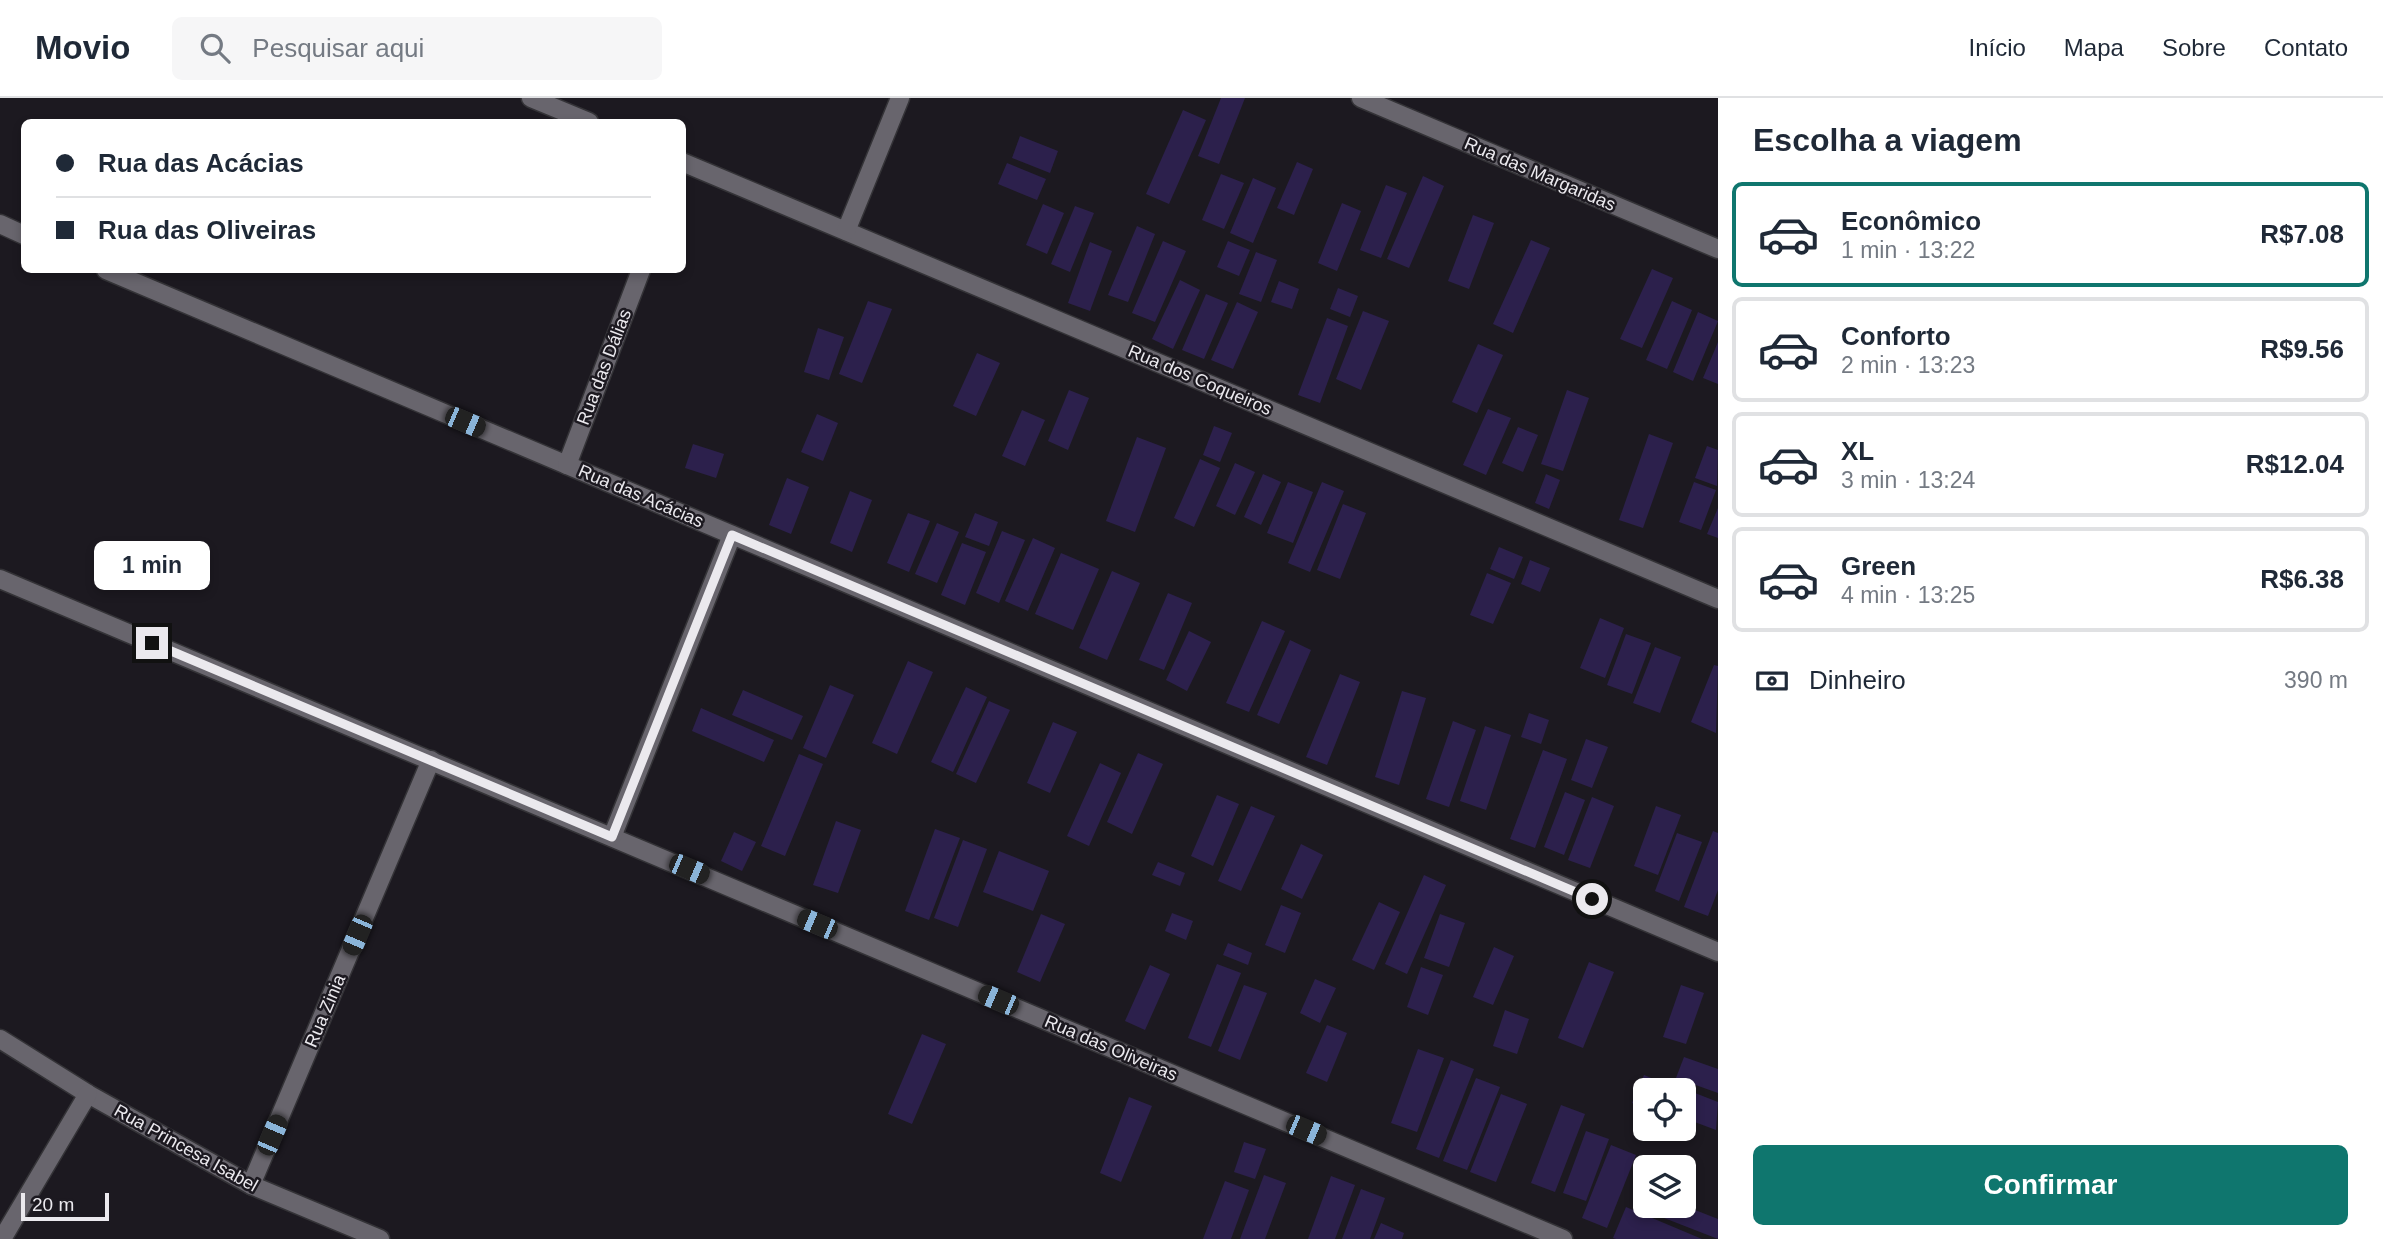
<!DOCTYPE html>
<html lang="pt">
<meta charset="utf-8">
<style>
body{margin:0;font-family:Arial,sans-serif;background:#f6f6f7;color:#1f2937;height:100vh;display:flex;flex-direction:column;font-size:26px;white-space:nowrap}
*{box-sizing:border-box;margin:0}
p{font-size:23px;color:#747a83}
.icon{flex:none;width:38px;height:38px;fill:none;stroke:currentColor;stroke-width:2;stroke-linecap:round;stroke-linejoin:round}
.map{position:relative;flex:1;overflow:hidden}
.side{display:flex;flex-direction:column;background:#fff;width:665px}
.side>*{flex:none}
.top-card{position:absolute;left:21px;top:21px;width:665px;height:154px;border-radius:10px;box-shadow:0 4px 10px #0003;display:grid;align-content:center;height:154px;padding:0 35px;background:#fff}
.buttons{position:absolute;left:1633px;top:980px;display:grid;gap:14px}
.buttons a{display:grid;place-items:center;width:63px;height:63px;border-radius:10px;background:#fff;box-shadow:0 4px 10px #0003;font-size:35px}
.scale{position:absolute;left:21px;bottom:18px;width:88px;box-sizing:border-box;padding-left:7px;border:4px solid #ebe9ee;border-top:0;font-size:19px;line-height:24px;white-space:nowrap;color:#ebe9ee;-webkit-text-stroke:5px #1c1920;paint-order:stroke}
.end{position:absolute;width:32px;height:32px;margin:-16px;border:9px solid #ebe9ee;background:#111;box-shadow:0 0 0 4px #111}
.from{border-radius:50%}
.bubble{position:absolute;height:49px;border-radius:10px;background:#fff;box-shadow:0 4px 10px #0003;font-size:23px;font-weight:700;line-height:49px;text-align:center}
.car{position:absolute;width:21px;height:42px;margin:-21px -10px;border-radius:9px;box-shadow:0 0 5px 2px #0007;background:linear-gradient(#222 24%,#8ab4d8 0 40%,#222 0 76%,#8ab4d8 0 86%,#222 0)}
.top-card b{display:flex;align-items:center;gap:24px;height:66px;font-size:26px}
.top-card b+b{border-top:2px solid #e0e1e3}
.top-card i{width:18px;height:18px;background:#1f2937}
ul{padding:0;list-style:none}
li{display:flex;align-items:center;gap:21px;height:105px;margin:0 14px 10px;padding:0 21px;border:4px solid #e0e1e3;border-radius:10px}
li div{flex:1}
li b{display:block;font-size:26px}
li em{font-style:normal;font-weight:700}
li.selected{border-color:#0f766e}
li>.icon{width:63px;height:63px;stroke-width:1.5}
h2{padding:0 35px;font-size:32px;line-height:84px}
.pay{display:flex;align-items:center;gap:18px;height:77px;padding:0 35px;font-size:26px}
.pay p{margin-inline-start:auto}
.cta{display:flex;gap:14px;margin-top:auto;padding:14px 35px}
.cta a{flex:1;height:80px;border-radius:10px;background:#0f766e;color:#fff;font-size:28px;font-weight:700;line-height:80px;text-align:center}
header{display:flex;align-items:center;gap:42px;box-sizing:border-box;height:98px;padding:0 35px;background:#fff;border-bottom:2px solid #e0e1e3}
header strong{font-size:33px}
nav{display:flex;gap:38px;margin-inline-start:auto;font-size:24px}
.search{width:490px;height:63px;background:#f6f6f7;display:flex;align-items:center;gap:18px;box-sizing:border-box;padding:0 24px;border-radius:10px;color:#747a83;font-size:26px}
main{display:flex;flex:1;min-height:0}
.map>svg:first-child{display:block}
.building{fill:#2c204c}
.lines{fill:none;stroke-linecap:round;stroke-linejoin:round}
.street-casing{stroke:#343337;stroke-width:21}
.street{stroke:#68656d;stroke-width:18}
.route{stroke:#ebe9ee;stroke-width:9}
.labels{text-anchor:middle;dominant-baseline:central;stroke-width:5;stroke-linejoin:round;paint-order:stroke}
.street-label{font-size:18px;fill:#ebe9ee;stroke:#1c1920}
</style>
<header>
<strong>Movio</strong>
<div class="search"><svg class="icon" aria-label="search" viewBox="0 0 24 24"><circle cx="10" cy="10" r="6"/><path d="M15 15l6 6"/></svg>Pesquisar aqui</div>
<nav><a>Início</a><a>Mapa</a><a>Sobre</a><a>Contato</a></nav>
</header>
<main>
<div class="map">
<svg width="1718" height="1141" viewBox="0 0 1718 1141">
<rect width="100%" height="100%" fill="#1c1920"/>
<g class="building">
<path d="M1221,0H1245L1219,66L1198,58Z"/>
<path d="M1183,12L1206,22L1169,106L1146,96Z"/>
<path d="M1020,38L1058,53L1050,75L1012,60Z"/>
<path d="M1297,64L1313,71L1294,117L1277,110Z"/>
<path d="M1007,65L1046,81L1037,102L998,86Z"/>
<path d="M1221,76L1244,85L1224,131L1202,122Z"/>
<path d="M1423,78L1444,88L1409,170L1387,161Z"/>
<path d="M1253,80L1276,90L1253,145L1230,135Z"/>
<path d="M1386,87L1407,95L1381,160L1360,152Z"/>
<path d="M1342,105L1361,113L1337,173L1318,165Z"/>
<path d="M1043,106L1064,115L1047,156L1026,147Z"/>
<path d="M1075,108L1094,115L1070,174L1051,166Z"/>
<path d="M1473,117L1494,125L1469,191L1448,183Z"/>
<path d="M1137,128L1155,136L1128,204L1108,197Z"/>
<path d="M1531,142L1550,150L1513,235L1493,226Z"/>
<path d="M1163,143L1186,153L1155,224L1132,215Z"/>
<path d="M1228,143L1250,152L1239,178L1217,169Z"/>
<path d="M1090,144L1112,153L1090,213L1068,205Z"/>
<path d="M1256,154L1277,162L1261,204L1239,196Z"/>
<path d="M1652,171L1673,180L1642,250L1620,241Z"/>
<path d="M1180,182L1200,192L1173,251L1152,241Z"/>
<path d="M1279,183L1299,191L1292,211L1271,204Z"/>
<path d="M1338,190L1358,198L1350,219L1330,211Z"/>
<path d="M1206,196L1228,205L1204,261L1182,252Z"/>
<path d="M868,203L892,211L862,285L839,276Z"/>
<path d="M1672,203L1692,212L1667,271L1646,262Z"/>
<path d="M1237,204L1258,214L1233,271L1211,262Z"/>
<path d="M1363,213L1389,223L1361,292L1336,281Z"/>
<path d="M1698,214L1718,223L1693,283L1673,274Z"/>
<path d="M1327,220L1348,228L1320,305L1298,297Z"/>
<path d="M818,230L844,239L829,282L804,274Z"/>
<path d="M1718,244V286L1703,280Z"/>
<path d="M1478,246L1503,257L1477,315L1452,304Z"/>
<path d="M977,255L1000,265L976,318L953,308Z"/>
<path d="M1069,292L1089,300L1068,352L1048,343Z"/>
<path d="M1567,292L1589,300L1563,373L1541,366Z"/>
<path d="M1488,311L1511,320L1486,377L1463,367Z"/>
<path d="M1022,312L1045,322L1025,368L1002,358Z"/>
<path d="M817,316L838,325L823,363L801,354Z"/>
<path d="M1214,328L1232,335L1220,364L1203,357Z"/>
<path d="M1518,329L1538,337L1523,374L1502,365Z"/>
<path d="M1649,336L1673,345L1643,430L1619,422Z"/>
<path d="M1137,339L1166,350L1135,434L1106,423Z"/>
<path d="M693,346L724,356L716,380L685,370Z"/>
<path d="M1707,348L1718,352L1717,388L1695,380Z"/>
<path d="M1200,361L1220,370L1194,429L1174,420Z"/>
<path d="M1235,365L1255,374L1235,417L1216,408Z"/>
<path d="M1263,376L1281,384L1261,427L1244,419Z"/>
<path d="M1546,376L1560,382L1549,411L1535,405Z"/>
<path d="M787,380L809,389L791,436L769,427Z"/>
<path d="M1288,384L1313,394L1293,445L1267,435Z"/>
<path d="M1322,384L1344,393L1310,474L1288,465Z"/>
<path d="M1694,384L1716,392L1701,432L1679,424Z"/>
<path d="M850,393L872,402L852,454L830,445Z"/>
<path d="M1343,406L1366,415L1340,481L1317,472Z"/>
<path d="M1718,410V440L1707,436Z"/>
<path d="M908,415L930,423L909,474L887,465Z"/>
<path d="M975,415L998,424L989,448L965,439Z"/>
<path d="M937,425L959,434L937,485L915,476Z"/>
<path d="M1002,433L1025,442L999,505L976,495Z"/>
<path d="M1033,440L1055,450L1028,513L1005,503Z"/>
<path d="M962,445L986,454L965,507L941,497Z"/>
<path d="M1499,449L1523,459L1514,481L1490,471Z"/>
<path d="M1061,455L1099,471L1073,532L1035,516Z"/>
<path d="M1530,462L1550,470L1540,494L1521,486Z"/>
<path d="M1112,473L1140,485L1107,562L1079,550Z"/>
<path d="M1487,475L1511,485L1493,526L1470,517Z"/>
<path d="M1168,495L1192,505L1164,572L1139,562Z"/>
<path d="M1600,520L1624,530L1605,580L1580,570Z"/>
<path d="M1262,523L1285,533L1249,614L1226,605Z"/>
<path d="M1189,533L1211,544L1187,593L1166,582Z"/>
<path d="M1626,536L1651,545L1632,596L1607,587Z"/>
<path d="M1290,542L1311,552L1279,626L1257,617Z"/>
<path d="M1655,549L1681,559L1660,615L1633,605Z"/>
<path d="M908,563L933,574L897,656L872,645Z"/>
<path d="M1714,567L1718,568L1716,635L1691,624Z"/>
<path d="M1340,576L1360,584L1327,667L1306,659Z"/>
<path d="M830,587L854,597L826,660L803,650Z"/>
<path d="M966,589L987,599L953,674L931,664Z"/>
<path d="M743,592L803,618L792,642L732,617Z"/>
<path d="M1402,593L1426,600L1399,687L1375,679Z"/>
<path d="M989,603L1010,612L976,685L956,676Z"/>
<path d="M701,610L774,642L764,664L692,633Z"/>
<path d="M1529,615L1549,622L1541,646L1521,639Z"/>
<path d="M1453,623L1476,632L1449,709L1426,701Z"/>
<path d="M1053,624L1077,634L1050,695L1027,685Z"/>
<path d="M1485,628L1511,637L1486,712L1460,703Z"/>
<path d="M1586,641L1608,649L1592,690L1571,682Z"/>
<path d="M1543,652L1567,661L1535,750L1510,741Z"/>
<path d="M1138,655L1163,666L1132,736L1107,724Z"/>
<path d="M799,656L823,666L785,758L761,748Z"/>
<path d="M1100,665L1121,675L1089,748L1067,738Z"/>
<path d="M1565,694L1585,702L1564,757L1544,749Z"/>
<path d="M1217,697L1239,706L1213,768L1191,758Z"/>
<path d="M1592,699L1614,708L1590,770L1568,762Z"/>
<path d="M1251,708L1275,718L1241,793L1218,783Z"/>
<path d="M1656,708L1681,717L1658,777L1634,768Z"/>
<path d="M836,723L861,732L838,795L813,787Z"/>
<path d="M935,731L960,740L929,822L905,813Z"/>
<path d="M1713,733L1718,735V792L1708,818L1684,809Z"/>
<path d="M734,734L756,744L742,773L721,763Z"/>
<path d="M1677,735L1702,744L1679,803L1655,793Z"/>
<path d="M963,742L987,751L958,829L934,820Z"/>
<path d="M1301,746L1323,757L1302,801L1281,791Z"/>
<path d="M999,753L1049,773L1033,813L983,794Z"/>
<path d="M1158,764L1185,775L1180,788L1152,777Z"/>
<path d="M1424,777L1446,787L1407,876L1385,866Z"/>
<path d="M1379,804L1400,814L1374,872L1352,862Z"/>
<path d="M1281,807L1301,815L1285,855L1265,847Z"/>
<path d="M1172,815L1193,823L1186,842L1165,833Z"/>
<path d="M1041,816L1065,826L1040,884L1017,874Z"/>
<path d="M1440,816L1465,825L1449,869L1424,860Z"/>
<path d="M1228,845L1252,855L1248,867L1223,857Z"/>
<path d="M1494,849L1514,858L1493,907L1473,899Z"/>
<path d="M1589,864L1614,874L1583,950L1558,940Z"/>
<path d="M1217,866L1241,875L1211,949L1188,940Z"/>
<path d="M1150,867L1170,876L1145,932L1125,923Z"/>
<path d="M1421,869L1443,877L1428,917L1407,909Z"/>
<path d="M1315,881L1336,890L1320,925L1300,915Z"/>
<path d="M1244,887L1267,895L1240,962L1218,953Z"/>
<path d="M1681,887L1704,895L1686,946L1663,939Z"/>
<path d="M1505,912L1529,921L1517,956L1493,948Z"/>
<path d="M1327,927L1347,935L1327,984L1306,975Z"/>
<path d="M922,936L946,946L912,1026L888,1016Z"/>
<path d="M1418,951L1444,960L1417,1034L1391,1025Z"/>
<path d="M1684,959L1718,971V995L1676,980Z"/>
<path d="M1451,962L1474,971L1439,1060L1416,1051Z"/>
<path d="M1644,977L1668,987L1666,992H1645V1011L1632,1005Z"/>
<path d="M1476,980L1500,989L1467,1072L1443,1063Z"/>
<path d="M1677,988L1718,1004L1716,1032L1684,1020V992H1675Z"/>
<path d="M1501,996L1527,1006L1496,1084L1470,1074Z"/>
<path d="M1129,999L1152,1008L1121,1084L1100,1075Z"/>
<path d="M1561,1007L1585,1016L1555,1094L1531,1085Z"/>
<path d="M1586,1033L1609,1041L1586,1103L1563,1095Z"/>
<path d="M1244,1044L1266,1051L1255,1081L1234,1074Z"/>
<path d="M1611,1047L1636,1057L1607,1130L1582,1120Z"/>
<path d="M1264,1077L1286,1085L1265,1141H1240Z"/>
<path d="M1331,1078L1355,1087L1335,1141H1308Z"/>
<path d="M1225,1083L1249,1092L1231,1141H1203Z"/>
<path d="M1361,1091L1385,1100L1370,1141H1342Z"/>
<path d="M1645,1101V1108H1685L1718,1121V1141L1641,1111Z"/>
<path d="M1626,1109L1702,1141H1616L1613,1140Z"/>
<path d="M1381,1125L1404,1135L1402,1141H1374Z"/>
</g>
<g class="lines">
<g class="street-casing">
<g id="street">
<path d="M531,0L589,24"/>
<path d="M1361,0L1718,151"/>
<path d="M682,64L1718,501"/>
<path d="M0,126L24,137"/>
<path d="M846,133L900,0"/>
<path d="M106,172L1718,854"/>
<path d="M567,367L641,172"/>
<path d="M0,481L1563,1141"/>
<path d="M612,739L732,437"/>
<path d="M0,941L88,996L251,1087L380,1141"/>
<path d="M251,1087L431,662"/>
<path d="M2,1141L88,996"/>
</g>
</g>
<use href="#street" class="street"/>
</g>
<g class="lines">
<path class="route" d="M152,545L612,739L732,437L1592,801"/>
</g>
<g class="labels">
<g class="street-label">
<text transform="translate(1540 76) rotate(23)">Rua das Margaridas</text>
<text transform="translate(604 269) rotate(-69)">Rua das Dálias</text>
<text transform="translate(1200 282) rotate(23)">Rua dos Coqueiros</text>
<text transform="translate(641 398) rotate(23)">Rua das Acácias</text>
<text transform="translate(325 913) rotate(-67)">Rua Zinia</text>
<text transform="translate(1111 950) rotate(23)">Rua das Oliveiras</text>
<text transform="translate(186 1050) rotate(29)">Rua Princesa Isabel</text>
</g>
</g>
</svg>
<div class="buttons">
<a><svg class="icon" aria-label="locate" viewBox="0 0 24 24"><circle cx="12" cy="12" r="6"/><path d="M12 2v4M12 18v4M2 12h4M18 12h4"/></svg></a>
<a><svg class="icon" aria-label="layers" viewBox="0 0 24 24"><path d="M12 4l9 5-9 5-9-5zM3 14l9 5 9-5"/></svg></a>
</div>
<div class="scale">20 m</div>
<i class="end from" style="left:1592px;top:801px"></i>
<i class="end" style="left:152px;top:545px"></i>
<div class="bubble" style="left:94px;top:443px;width:116px">1 min</div>
<i class="car" style="left:465px;top:324px;rotate:113deg"></i>
<i class="car" style="left:689px;top:771px;rotate:113deg"></i>
<i class="car" style="left:817px;top:826px;rotate:293deg"></i>
<i class="car" style="left:357px;top:837px;rotate:203deg"></i>
<i class="car" style="left:998px;top:902px;rotate:293deg"></i>
<i class="car" style="left:1306px;top:1032px;rotate:113deg"></i>
<i class="car" style="left:272px;top:1037px;rotate:23deg"></i>
<div class="top-card">
<b><i class="from"></i>Rua das Acácias</b>
<b><i></i>Rua das Oliveiras</b>
</div>
</div>
<section class="side">
<h2>Escolha a viagem</h2>
<ul>
<li class="selected"><svg class="icon" aria-label="car" viewBox="0 0 24 24"><path d="M5 17H2v-5l4-1 3-4h7l3 4 3 1v5h-3M9 17h6M6 11h13"/><circle cx="7" cy="17" r="2"/><circle cx="17" cy="17" r="2"/></svg><div><b>Econômico</b><p>1 min · 13:22</p></div><em>R$7.08</em></li>
<li><svg class="icon" aria-label="car" viewBox="0 0 24 24"><path d="M5 17H2v-5l4-1 3-4h7l3 4 3 1v5h-3M9 17h6M6 11h13"/><circle cx="7" cy="17" r="2"/><circle cx="17" cy="17" r="2"/></svg><div><b>Conforto</b><p>2 min · 13:23</p></div><em>R$9.56</em></li>
<li><svg class="icon" aria-label="car" viewBox="0 0 24 24"><path d="M5 17H2v-5l4-1 3-4h7l3 4 3 1v5h-3M9 17h6M6 11h13"/><circle cx="7" cy="17" r="2"/><circle cx="17" cy="17" r="2"/></svg><div><b>XL</b><p>3 min · 13:24</p></div><em>R$12.04</em></li>
<li><svg class="icon" aria-label="car" viewBox="0 0 24 24"><path d="M5 17H2v-5l4-1 3-4h7l3 4 3 1v5h-3M9 17h6M6 11h13"/><circle cx="7" cy="17" r="2"/><circle cx="17" cy="17" r="2"/></svg><div><b>Green</b><p>4 min · 13:25</p></div><em>R$6.38</em></li>
</ul>
<div class="pay"><svg class="icon" aria-label="cash" viewBox="0 0 24 24"><path d="M3 7h18v10H3z"/><circle cx="12" cy="12" r="2"/></svg>Dinheiro<p>390 m</p></div>
<div class="cta"><a>Confirmar</a></div>
</section>
</main>
